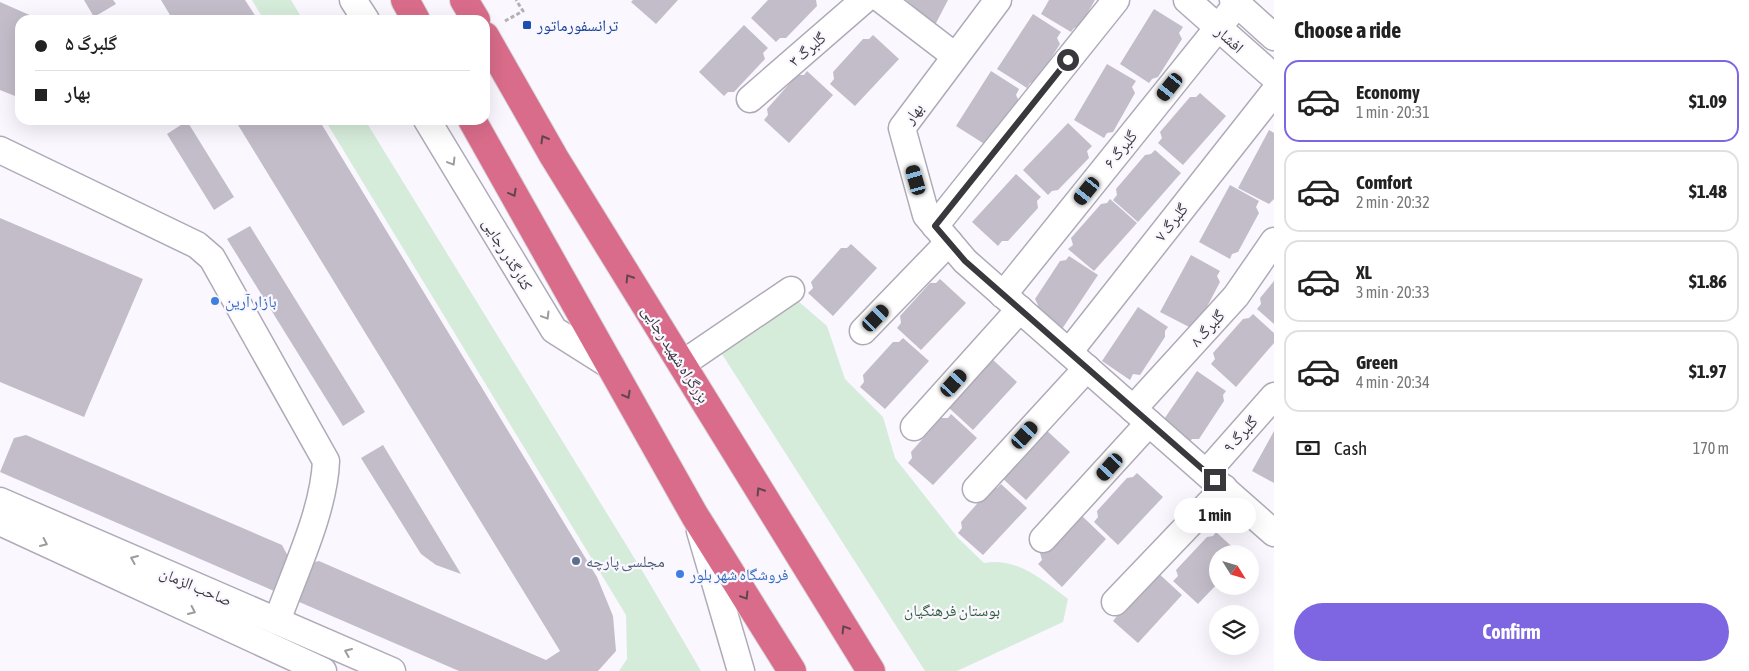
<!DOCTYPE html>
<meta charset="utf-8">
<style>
body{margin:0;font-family:"Asap Condensed","Noto Naskh Arabic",sans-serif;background:#f6f6f6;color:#222;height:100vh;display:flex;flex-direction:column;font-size:19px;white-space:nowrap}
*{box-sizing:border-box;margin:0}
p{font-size:16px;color:#767676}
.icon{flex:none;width:28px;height:28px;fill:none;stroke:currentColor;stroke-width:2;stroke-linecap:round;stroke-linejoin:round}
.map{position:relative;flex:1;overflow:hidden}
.panel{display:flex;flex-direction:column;background:#fff;width:475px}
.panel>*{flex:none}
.banner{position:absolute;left:15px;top:15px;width:475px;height:110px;border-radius:15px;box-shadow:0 5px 20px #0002;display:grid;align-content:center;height:110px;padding:0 20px;background:#fff}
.needle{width:32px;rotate:127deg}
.controls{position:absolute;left:1209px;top:545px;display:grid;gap:10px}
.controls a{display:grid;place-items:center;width:50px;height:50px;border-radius:50%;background:#fff;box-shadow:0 5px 20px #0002;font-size:25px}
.end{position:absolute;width:22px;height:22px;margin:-11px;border:6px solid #39383d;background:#fff;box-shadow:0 0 0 2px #fff}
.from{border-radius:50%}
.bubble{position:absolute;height:35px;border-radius:18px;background:#fff;box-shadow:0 5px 20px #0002;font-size:16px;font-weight:700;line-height:35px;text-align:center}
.car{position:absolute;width:15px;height:30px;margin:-15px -8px;border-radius:6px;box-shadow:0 0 4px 1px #0007;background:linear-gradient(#222 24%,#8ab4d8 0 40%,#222 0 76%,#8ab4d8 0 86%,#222 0)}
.banner b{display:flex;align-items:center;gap:18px;height:48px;font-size:19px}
.banner b+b{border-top:1px solid #e0e0e0}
.banner i{width:12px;height:12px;background:#222}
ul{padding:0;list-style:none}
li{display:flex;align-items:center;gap:15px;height:82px;margin:0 10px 8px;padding:0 10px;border:2px solid #e0e0e0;border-radius:15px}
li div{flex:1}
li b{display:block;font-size:19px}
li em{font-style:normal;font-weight:700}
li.current{border-color:#7e65e1}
li>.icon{width:45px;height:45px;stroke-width:1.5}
h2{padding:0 20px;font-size:22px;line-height:60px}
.pay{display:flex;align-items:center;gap:12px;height:55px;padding:0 20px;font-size:19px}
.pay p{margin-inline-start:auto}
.cta{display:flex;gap:10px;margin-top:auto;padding:10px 20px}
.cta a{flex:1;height:58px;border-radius:30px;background:#7e65e1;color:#fff;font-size:20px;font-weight:700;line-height:58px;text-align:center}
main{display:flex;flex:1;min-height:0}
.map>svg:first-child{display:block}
.green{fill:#d6ecda}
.building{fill:#c3bdca}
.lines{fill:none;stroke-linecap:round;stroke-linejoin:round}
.minor-casing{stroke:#afaab7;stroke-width:29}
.highway-casing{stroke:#d7d7d8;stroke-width:30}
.path{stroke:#b2b0b7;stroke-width:3;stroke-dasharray:4 2.5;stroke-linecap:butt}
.minor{stroke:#fff;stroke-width:26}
.highway{stroke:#d96c8a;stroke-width:28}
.oneway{stroke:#614550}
.oneway2{stroke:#9c9c9e}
.route{stroke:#39383d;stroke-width:6}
.transit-dot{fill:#1a4fb4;stroke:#faf7ff;stroke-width:2}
.shop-dot{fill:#3f7fe0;stroke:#faf7ff;stroke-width:2}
.service-dot{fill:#5c6f8a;stroke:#faf7ff;stroke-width:2}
.labels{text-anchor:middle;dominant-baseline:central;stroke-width:4.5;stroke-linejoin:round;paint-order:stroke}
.transit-label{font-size:16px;fill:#164399;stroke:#faf7ff;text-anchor:start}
.street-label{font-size:16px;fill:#39383d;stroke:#faf7ff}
.shop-label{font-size:16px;fill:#366cbe;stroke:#faf7ff;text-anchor:start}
.service-label{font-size:16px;fill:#4e5e75;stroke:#faf7ff;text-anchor:start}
.park-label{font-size:16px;fill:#305c3c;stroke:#faf7ff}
</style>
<main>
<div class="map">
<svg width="1274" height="671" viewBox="0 0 1274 671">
<rect width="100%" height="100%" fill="#faf7ff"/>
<g class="green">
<path d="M252,0H291L303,20H264Z"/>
<path d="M325,120H365L646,577L701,671H619L627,659L626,615Z"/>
<path d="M798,301L827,326L845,379L883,417L895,458L958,538L984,563C1017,557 1043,580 1068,599L1063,622L957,671H925L720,351Z"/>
</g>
<g class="building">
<path d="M84,0H113L116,4L94,17Z"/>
<path d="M161,0H245L258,20H173Z"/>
<path d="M633,0H678L656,24L631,2Z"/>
<path d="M768,0H816L817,6L786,38H780L776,42L751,18Z"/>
<path d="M906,0H948L935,25Z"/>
<path d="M1049,0H1095L1080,26L1074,28L1071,32L1041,14Z"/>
<path d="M0,2L41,20H20V98L0,90Z"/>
<path d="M1154,9L1183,27L1179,33L1182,39L1158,77L1152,79L1149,83L1120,64Z"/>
<path d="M1033,14L1061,32L1057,38L1060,44L1036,82L1030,83L1027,88L997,69Z"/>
<path d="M744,25L768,48L763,53L765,59L734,92H728L724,96L699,72Z"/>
<path d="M873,35L899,59L855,106L830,84L834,79L833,72L863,39H869Z"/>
<path d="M1107,64L1136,81L1132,87L1135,93L1113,132L1107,133L1104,138L1074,120Z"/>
<path d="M807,71L833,95L789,143L764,120L768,115L767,109L797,75H804Z"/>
<path d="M991,71L1019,89L1016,95L1019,101L986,145L956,126Z"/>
<path d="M1200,93L1226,116L1183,165L1158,143L1162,138L1160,132L1190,97H1196Z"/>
<path d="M235,120H319L597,577L613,616L616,651L598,671H459L290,598L306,564L319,561L546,660L560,651Z"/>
<path d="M187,121L234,197L214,210L167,134Z"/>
<path d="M1068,123L1092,146L1087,151L1089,158L1058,190L1052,191L1048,195L1023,170Z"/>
<path d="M1269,130L1274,133V199L1269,204L1238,188Z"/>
<path d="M1155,150L1181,173L1138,222L1113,200L1117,195L1116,189L1145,155L1151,154Z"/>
<path d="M1016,174L1041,197L1037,201L1038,208L1008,241H1002L998,246L972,222Z"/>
<path d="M1230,185L1259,201L1256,207L1259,213L1238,252L1232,254L1230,259L1199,242Z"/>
<path d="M1110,199L1137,223L1094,271L1068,249L1073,245L1071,238L1101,204L1107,203Z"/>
<path d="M0,218L143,279L84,417L0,382Z"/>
<path d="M250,226L365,412L343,426L227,239Z"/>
<path d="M851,244L877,268L833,316L808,293L813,288L811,282L841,248H847Z"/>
<path d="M1191,255L1220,271L1217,276L1220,282L1199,322L1191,328L1160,312Z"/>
<path d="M1069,256L1098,275L1062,329L1034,310L1038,305L1035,299L1060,261L1066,260Z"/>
<path d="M940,279L966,303L921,350L897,328L901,323L900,316L930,283H936Z"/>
<path d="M1274,281V324L1257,309L1261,304L1260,298Z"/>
<path d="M1138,307L1168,327L1165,331V337L1140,375L1133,374L1130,380L1102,361Z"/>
<path d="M1253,314L1274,333V343L1236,387L1211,364L1215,359L1213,353L1243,319L1249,318Z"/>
<path d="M903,338L929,361L885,409L860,387L864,382L863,375L893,342H899Z"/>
<path d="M991,358L1017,382L973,430L948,407Z"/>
<path d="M1197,371L1226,391L1223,395L1224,401L1199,439H1192L1188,444L1160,425Z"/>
<path d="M951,414L977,438L933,485L908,463L912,458L911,452L941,418H948Z"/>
<path d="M1044,428L1070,452L1026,500L1001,477Z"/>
<path d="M1274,431V483L1252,471Z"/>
<path d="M26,435L282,545L289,558L274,591L0,472L14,438Z"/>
<path d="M383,445L461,574L436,565L421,554L361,458Z"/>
<path d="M1137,473L1163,497L1118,545L1094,522L1098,517L1097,511L1127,478L1133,477Z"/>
<path d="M1001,484L1027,508L983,555L958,533L962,528L961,522L991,488H997Z"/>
<path d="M1081,515L1106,539L1062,587L1038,564L1042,560L1040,553L1071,520Z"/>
<path d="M1216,532L1240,554H1218V583L1198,604L1173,581L1178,576L1176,570L1207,537L1213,536Z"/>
<path d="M1156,571L1182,595L1138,643L1113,621L1117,616L1116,609Z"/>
</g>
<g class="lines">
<g class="minor-casing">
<g id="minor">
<path d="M353,0L366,20"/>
<path d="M882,0L955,56"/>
<path d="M998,0L902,128L926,215L965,261L1274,533"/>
<path d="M1187,0L1274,77"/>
<path d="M1233,0L1274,37"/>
<path d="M750,99L864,0"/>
<path d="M427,120L554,330L611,366"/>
<path d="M0,150L197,245L212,258L326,461C324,512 294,573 277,621"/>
<path d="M935,226L1116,0"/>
<path d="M1003,295L1237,4"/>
<path d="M863,331L949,242"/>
<path d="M1069,352L1274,92"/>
<path d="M682,364L791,290"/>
<path d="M1133,409L1236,296L1274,241"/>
<path d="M914,427L1020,309"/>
<path d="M1206,473L1274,396"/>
<path d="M976,489L1087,368"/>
<path d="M0,501L392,671"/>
<path d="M0,522L323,671"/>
<path d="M700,531L741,671"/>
<path d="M1043,539L1149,423"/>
<path d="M1115,602L1224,488"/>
</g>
</g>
<g class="highway-casing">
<g id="highway">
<path d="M405,0L416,20"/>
<path d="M464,0L476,20"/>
<path d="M485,36L554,157L871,671"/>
<path d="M472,120L695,516L792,671"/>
</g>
</g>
<g class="path">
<path d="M505,21L523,11L516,0"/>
<path d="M381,120L384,124L392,120"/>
</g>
<use href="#minor" class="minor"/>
<use href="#highway" class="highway"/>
</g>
<defs><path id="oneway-chevron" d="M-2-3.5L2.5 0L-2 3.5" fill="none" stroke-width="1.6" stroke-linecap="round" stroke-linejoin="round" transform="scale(1.25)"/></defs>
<g class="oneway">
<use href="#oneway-chevron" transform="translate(544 139) rotate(-120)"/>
<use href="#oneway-chevron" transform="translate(513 193) rotate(61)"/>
<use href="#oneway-chevron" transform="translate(629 278) rotate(-122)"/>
<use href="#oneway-chevron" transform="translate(627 395) rotate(61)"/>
<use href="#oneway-chevron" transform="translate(760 491) rotate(-122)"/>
<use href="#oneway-chevron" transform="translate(745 596) rotate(58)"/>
<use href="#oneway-chevron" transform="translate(845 629) rotate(-122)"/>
</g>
<g class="oneway2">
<use href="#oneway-chevron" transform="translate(452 162) rotate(59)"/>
<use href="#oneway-chevron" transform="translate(546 316) rotate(59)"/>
<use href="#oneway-chevron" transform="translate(44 543) rotate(25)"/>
<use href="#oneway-chevron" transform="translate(134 559) rotate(-157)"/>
<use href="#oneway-chevron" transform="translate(192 611) rotate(25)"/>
<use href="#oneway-chevron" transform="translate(348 652) rotate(-157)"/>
</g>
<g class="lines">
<path class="route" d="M1068,60L935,226L965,261L1215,480"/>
</g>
<rect class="transit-dot" x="522" y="20" width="10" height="10" rx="2.5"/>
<g class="shop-dot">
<circle cx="215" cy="301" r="5"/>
<circle cx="680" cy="574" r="5"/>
</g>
<circle class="service-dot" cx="576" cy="561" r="5"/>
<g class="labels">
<g class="transit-label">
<text x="537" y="25">ترانسفورماتور</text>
</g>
<g class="street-label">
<text transform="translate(1230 39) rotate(42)">افشار</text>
<text transform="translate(807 49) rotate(-41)">گلبرگ ۳</text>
<text transform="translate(913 113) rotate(-53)">بهار</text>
<text transform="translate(1120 149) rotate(-51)">گلبرگ ۶</text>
<text transform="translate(1171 222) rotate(-52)">گلبرگ ۷</text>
<text transform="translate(508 254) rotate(59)">کنارگذر رجایی</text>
<text transform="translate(1207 328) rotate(-48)">گلبرگ ۸</text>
<text transform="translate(676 354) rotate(58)">بزرگراه شهید رجایی</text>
<text transform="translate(1240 434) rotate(-48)">گلبرگ ۹</text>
<text transform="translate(196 586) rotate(23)">صاحب الزمان</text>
</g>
<g class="shop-label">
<text x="225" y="301">بازار آرین</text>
<text x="690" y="574">فروشگاه شهر بلور</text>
</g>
<g class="service-label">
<text x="586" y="561">مجلسی پارچه</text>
</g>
<g class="park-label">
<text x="952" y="610">بوستان فرهنگیان</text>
</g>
</g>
</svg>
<div class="controls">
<a><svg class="needle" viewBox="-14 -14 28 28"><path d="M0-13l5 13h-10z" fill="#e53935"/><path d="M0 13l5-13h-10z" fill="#767676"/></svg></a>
<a><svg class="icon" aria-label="layers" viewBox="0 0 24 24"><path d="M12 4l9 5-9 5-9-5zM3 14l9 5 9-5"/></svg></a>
</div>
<i class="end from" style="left:1068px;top:60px"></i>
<i class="end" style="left:1215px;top:480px"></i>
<div class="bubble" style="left:1174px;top:498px;width:82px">1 min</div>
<i class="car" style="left:1170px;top:87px;rotate:219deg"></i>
<i class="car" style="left:916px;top:180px;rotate:344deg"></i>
<i class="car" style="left:1087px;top:191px;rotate:219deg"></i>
<i class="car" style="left:876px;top:318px;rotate:44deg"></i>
<i class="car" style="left:954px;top:383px;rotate:42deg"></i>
<i class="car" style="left:1025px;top:435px;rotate:42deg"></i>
<i class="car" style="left:1110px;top:467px;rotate:222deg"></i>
<div class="banner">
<b><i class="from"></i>گلبرگ ۵</b>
<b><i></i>بهار</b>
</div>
</div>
<section class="panel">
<h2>Choose a ride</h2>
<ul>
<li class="current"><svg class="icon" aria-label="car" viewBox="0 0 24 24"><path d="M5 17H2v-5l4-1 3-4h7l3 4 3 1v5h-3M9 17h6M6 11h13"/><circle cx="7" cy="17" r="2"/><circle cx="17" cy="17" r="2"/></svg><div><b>Economy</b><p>1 min · 20:31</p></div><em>$1.09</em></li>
<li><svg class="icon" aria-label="car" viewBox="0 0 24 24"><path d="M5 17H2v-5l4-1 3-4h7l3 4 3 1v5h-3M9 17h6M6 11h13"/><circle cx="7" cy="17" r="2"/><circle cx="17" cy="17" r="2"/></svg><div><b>Comfort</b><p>2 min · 20:32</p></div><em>$1.48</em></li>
<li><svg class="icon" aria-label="car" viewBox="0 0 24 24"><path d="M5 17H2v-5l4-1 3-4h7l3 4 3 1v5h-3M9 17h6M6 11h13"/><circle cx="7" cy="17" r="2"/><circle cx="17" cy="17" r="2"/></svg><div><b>XL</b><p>3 min · 20:33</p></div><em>$1.86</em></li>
<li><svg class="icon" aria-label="car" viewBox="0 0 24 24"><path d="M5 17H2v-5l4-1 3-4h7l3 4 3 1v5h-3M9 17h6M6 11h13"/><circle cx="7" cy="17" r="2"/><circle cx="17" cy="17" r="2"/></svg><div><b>Green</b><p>4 min · 20:34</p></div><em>$1.97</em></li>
</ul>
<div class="pay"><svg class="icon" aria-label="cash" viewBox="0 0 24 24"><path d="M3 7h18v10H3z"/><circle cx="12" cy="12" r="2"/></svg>Cash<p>170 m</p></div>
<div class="cta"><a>Confirm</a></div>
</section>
</main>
